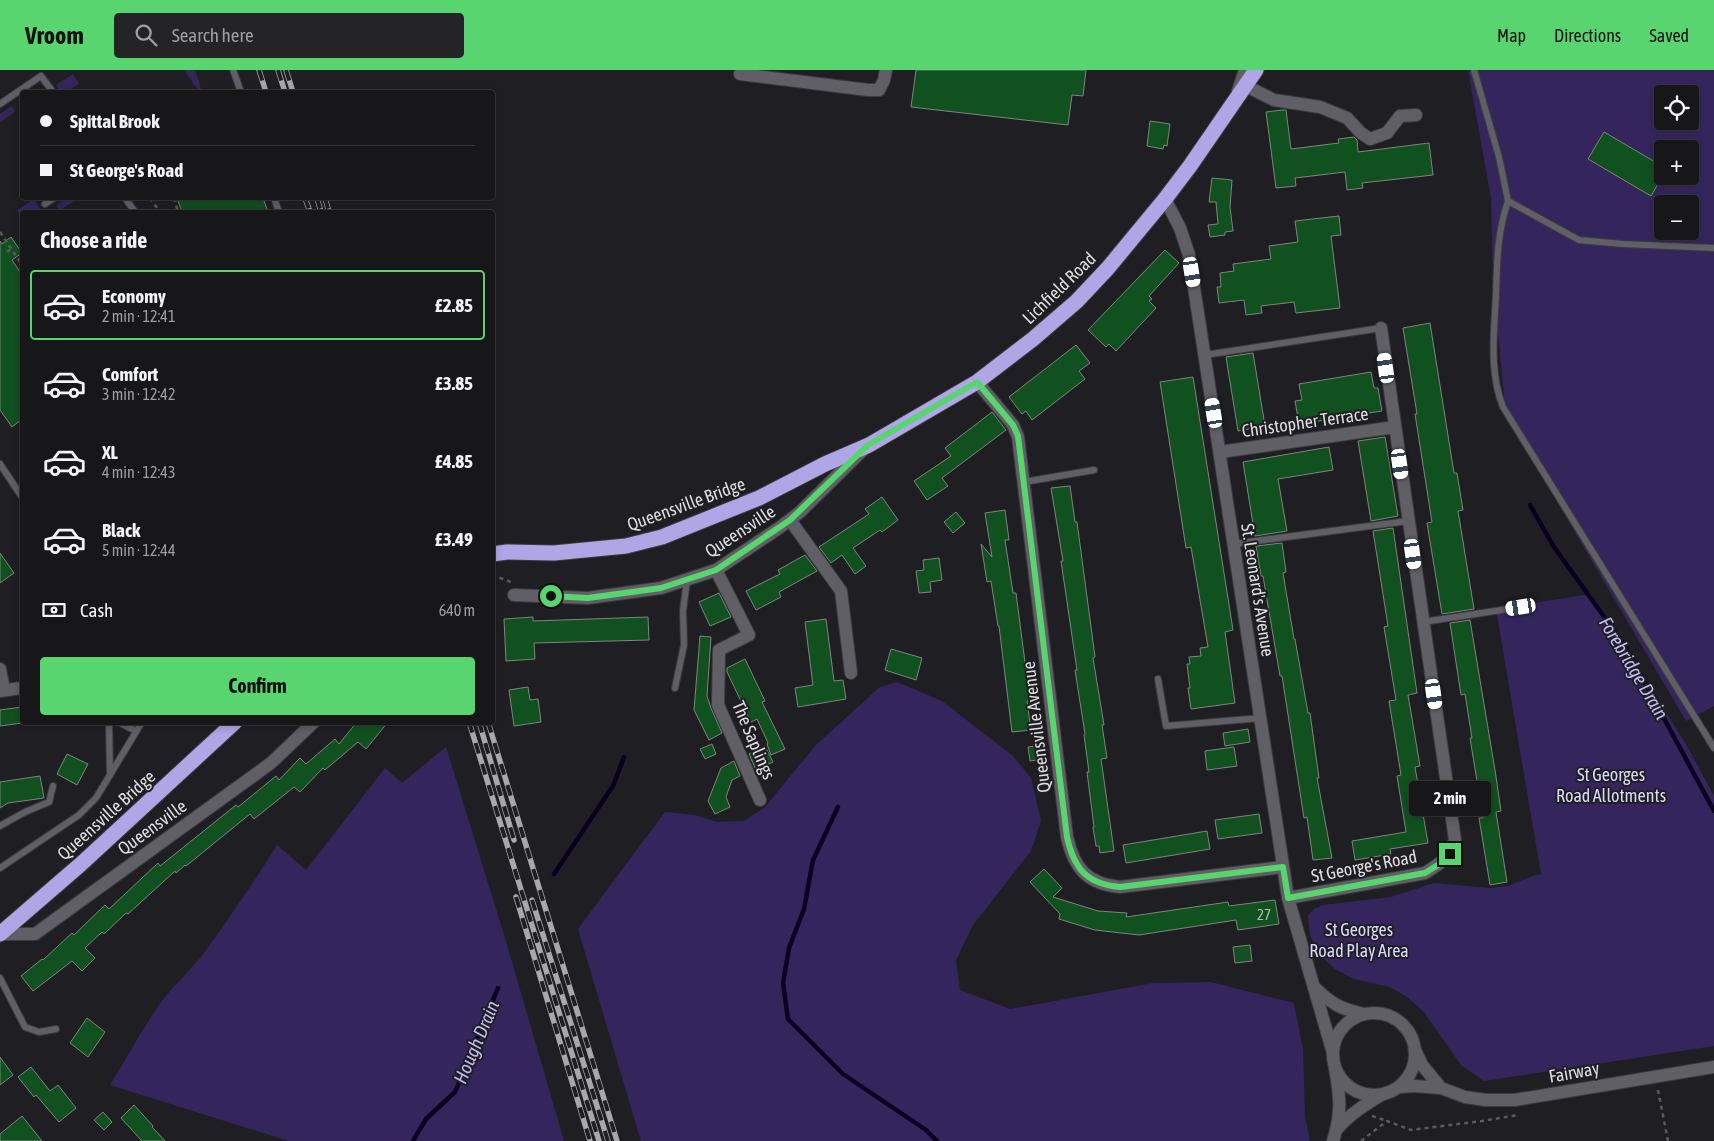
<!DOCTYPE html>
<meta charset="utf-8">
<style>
body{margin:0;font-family:"Asap Condensed",sans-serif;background:#242427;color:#f1f3f6;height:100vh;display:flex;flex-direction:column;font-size:19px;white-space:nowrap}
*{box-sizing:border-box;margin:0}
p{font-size:16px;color:#9e9fa2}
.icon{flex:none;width:28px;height:28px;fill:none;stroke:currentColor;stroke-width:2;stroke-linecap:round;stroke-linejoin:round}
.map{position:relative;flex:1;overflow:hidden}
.panel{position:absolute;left:20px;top:140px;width:475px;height:515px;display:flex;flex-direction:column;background:#17171a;border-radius:5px;box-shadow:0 2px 8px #0003,0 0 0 1px #363639}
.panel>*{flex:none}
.guide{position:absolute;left:20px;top:20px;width:475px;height:110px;border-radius:5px;box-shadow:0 2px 8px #0003,0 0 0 1px #363639;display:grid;align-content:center;height:110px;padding:0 20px;background:#17171a}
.tools{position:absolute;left:1654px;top:15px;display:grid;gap:10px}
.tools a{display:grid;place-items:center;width:45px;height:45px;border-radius:5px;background:#17171a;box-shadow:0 2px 8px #0003,0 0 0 1px #363639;font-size:25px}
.end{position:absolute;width:22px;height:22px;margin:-11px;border:6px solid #59d56f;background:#111;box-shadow:0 0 0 2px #111}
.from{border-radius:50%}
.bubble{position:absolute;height:35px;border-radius:5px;background:#17171a;box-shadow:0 2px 8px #0003,0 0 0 1px #363639;font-size:16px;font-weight:700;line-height:35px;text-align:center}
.car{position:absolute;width:15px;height:30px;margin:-15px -8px;border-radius:6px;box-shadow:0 0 4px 1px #0007;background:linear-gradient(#fff 24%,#345 0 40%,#fff 0 76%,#345 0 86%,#fff 0)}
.guide b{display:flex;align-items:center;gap:18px;height:48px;font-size:19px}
.guide b+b{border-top:1px solid #363639}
.guide i{width:12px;height:12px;background:#f1f3f6}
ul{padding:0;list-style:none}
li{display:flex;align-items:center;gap:15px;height:70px;margin:0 10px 8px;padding:0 10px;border:2px solid transparent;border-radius:5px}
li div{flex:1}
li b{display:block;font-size:19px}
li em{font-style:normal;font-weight:700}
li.active{border-color:#59d56f}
li>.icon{width:45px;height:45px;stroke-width:1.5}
h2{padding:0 20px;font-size:22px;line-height:60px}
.pay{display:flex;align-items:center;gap:12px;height:55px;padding:0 20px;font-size:19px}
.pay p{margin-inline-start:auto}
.primary-button{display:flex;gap:10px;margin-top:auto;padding:10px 20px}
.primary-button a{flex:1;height:58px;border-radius:5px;background:#59d56f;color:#111;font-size:20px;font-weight:700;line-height:58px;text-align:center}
header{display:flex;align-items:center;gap:30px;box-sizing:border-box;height:70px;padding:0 25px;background:#59d56f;color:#111}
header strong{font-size:24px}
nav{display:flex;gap:28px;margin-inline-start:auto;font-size:18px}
.search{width:350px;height:45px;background:#242427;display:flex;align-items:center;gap:12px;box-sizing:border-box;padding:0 18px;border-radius:5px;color:#9e9fa2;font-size:19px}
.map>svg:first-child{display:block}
.green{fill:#34265d;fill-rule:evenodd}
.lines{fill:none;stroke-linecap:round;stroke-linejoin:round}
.stream{stroke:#090021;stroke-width:4.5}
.building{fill:#11501f;stroke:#7f847f}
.lane-casing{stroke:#3c3c40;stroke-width:8}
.street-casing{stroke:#3c3c40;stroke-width:14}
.secondary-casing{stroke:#3c3c40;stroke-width:14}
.highway-casing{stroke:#3c3c40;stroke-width:17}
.path{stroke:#5b5a5e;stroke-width:2.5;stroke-dasharray:4 4;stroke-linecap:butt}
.lane{stroke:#605f65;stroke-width:6}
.street{stroke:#605f65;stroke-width:12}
.secondary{stroke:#605f65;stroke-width:12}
.highway{stroke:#b0a5e5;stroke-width:15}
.rail-casing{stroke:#a8a8ac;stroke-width:5.5}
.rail{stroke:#1f1f23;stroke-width:4;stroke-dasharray:11;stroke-linecap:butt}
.route{stroke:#59d56f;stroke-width:6}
.labels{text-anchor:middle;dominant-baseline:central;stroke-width:4;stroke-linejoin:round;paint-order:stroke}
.number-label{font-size:15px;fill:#abbab0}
.street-label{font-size:18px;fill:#dedde1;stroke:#1f1f23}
.park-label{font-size:18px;fill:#dbd6fc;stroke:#1f1f23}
.water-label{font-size:19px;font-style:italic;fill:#c3baf2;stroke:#1f1f23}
</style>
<header>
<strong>Vroom</strong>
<div class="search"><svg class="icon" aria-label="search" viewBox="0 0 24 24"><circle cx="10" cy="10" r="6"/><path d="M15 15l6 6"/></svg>Search here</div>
<nav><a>Map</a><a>Directions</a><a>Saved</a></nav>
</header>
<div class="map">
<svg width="1714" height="1071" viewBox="0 0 1714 1071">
<rect width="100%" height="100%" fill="#1f1f23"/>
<g class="green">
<path d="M184,0H195L202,22H196L198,20Z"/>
<path d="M1468,0H1714V636L1686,651L1506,345L1493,213L1491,128ZM1662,24H1690V51H1662ZM1662,79H1690V106H1662ZM1662,134H1690V161H1662Z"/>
<path d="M73,4L79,14L66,22H61L56,15Z"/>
<path d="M12,36L15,42L0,52V44Z"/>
<path d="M67,128H74L76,130L60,140L56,135Z"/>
<path d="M34,129L42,142H22V148L17,140Z"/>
<path d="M1591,524L1687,676L1714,726V976L1484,1011L1461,995L1424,942L1407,927L1390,917L1354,909L1335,899L1320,885L1310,865L1308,846L1314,839L1323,835L1391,827L1434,813L1489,818L1508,816L1535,805L1541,804L1496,539Z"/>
<path d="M897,612L942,631L1013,686L1031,708L1041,751L1031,781L973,855L956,890L960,920L1010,939L1153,913L1211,912L1294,933L1303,980L1305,1046L1310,1071H641L578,859L665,742L695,745L717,752L744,751L765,737L816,675L880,617Z"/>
<path d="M446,677L505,868L564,1071H289L110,1015C127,988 143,957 162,931C176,913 194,897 207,879C231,845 255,811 277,775L306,800L385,698L402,713Z"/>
</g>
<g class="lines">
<g class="stream">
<path d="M1530,435L1554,477L1625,576L1714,741"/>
<path d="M838,737L813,790L804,839L789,878L783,913L788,949L843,1004L926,1060L937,1071"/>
<path d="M554,804L613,716L624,687"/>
<path d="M413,1071L426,1049L455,1022L498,918"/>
</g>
</g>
<g class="building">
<path d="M916,0H1086L1083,26L1072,25L1068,55L911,37Z"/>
<path d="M1282,40H1286L1291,79L1339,73L1338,69L1354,67L1357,70L1358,82L1429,73L1433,105L1362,113L1363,118L1347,120L1345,102L1295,108L1296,116L1276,118L1266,42Z"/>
<path d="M1150,51L1170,54L1167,76L1164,75L1163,79L1147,76Z"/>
<path d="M1604,62L1662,96V107L1651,126L1588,89Z"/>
<path d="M1212,108L1232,110L1230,137L1233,161L1225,162V165L1210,167L1208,155L1218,154L1216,132H1209Z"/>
<path d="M177,128H263L268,142H182Z"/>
<path d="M1339,146L1341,165L1331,166L1340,238L1296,243L1294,232L1261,236L1262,243L1246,245L1244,230L1219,233L1217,217H1221L1220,203L1234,201L1233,194L1271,189L1269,176L1298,172L1295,151Z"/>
<path d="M11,167L22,183L12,190L22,205V349L12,357L0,340V171L2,174Z"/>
<path d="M1165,180L1179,193L1149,226L1152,229L1149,231L1156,238L1116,281L1109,274L1106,277L1088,260Z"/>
<path d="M1430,253L1454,403H1457L1463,440L1458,441L1474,539L1442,544L1427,453L1432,452L1415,344H1417L1403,258Z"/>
<path d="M1076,275L1090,293L1079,301L1085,309L1032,350L1026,341L1022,344L1009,327Z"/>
<path d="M1253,283L1265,356L1238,361L1226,287Z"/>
<path d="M1371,302L1374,318H1378L1382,341L1299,354L1295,331L1302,330L1299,314Z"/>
<path d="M1193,307L1233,560L1225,562L1235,633L1191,639L1188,618H1190L1187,594H1190L1189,587L1201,586L1200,578L1208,577L1191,477L1186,478L1160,312Z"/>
<path d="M992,342L1006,360L942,408L948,416L927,430L914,411L951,386L945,378Z"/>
<path d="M1385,367L1398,446L1371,451L1358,371Z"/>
<path d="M1329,377L1333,400L1278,409L1287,461L1255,466L1243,392Z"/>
<path d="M1070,416L1075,452H1077L1095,587L1093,588L1104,655H1102L1107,688L1101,689L1114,781L1100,783L1099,776H1096L1093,757H1094L1087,702H1089L1084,665L1085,664L1075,600H1077L1061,491H1063L1051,418Z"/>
<path d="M882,427L898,450L882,462L880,460L853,478L866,496L855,504L842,485L831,493L819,477L869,444L865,439Z"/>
<path d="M1005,440L1009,470H1005L1013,523H1016L1030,631H1027L1031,660L1012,662L999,556H998L991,511L987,512L981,474L992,487L985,443Z"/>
<path d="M956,442L965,453L953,463L944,452Z"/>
<path d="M1393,458L1417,623L1408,625L1420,696L1415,697L1428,773L1390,779L1391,784L1355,790L1352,771L1406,762L1397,706L1401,705L1389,631L1396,630L1384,557L1388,556L1373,461Z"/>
<path d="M1282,473L1286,502L1283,503L1294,569H1295L1308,643H1310L1319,708H1317L1332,788L1313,790L1307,747L1304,748L1282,606H1280L1263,506H1261L1256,476Z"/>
<path d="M0,483L14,503L0,513Z"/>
<path d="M805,485L817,501L779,522L781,527L756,540L746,521L780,504L778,500Z"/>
<path d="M939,488L942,510L930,512L931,522L919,523L916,501L924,500L923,490Z"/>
<path d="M719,523L731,547L710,556L699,532Z"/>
<path d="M533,547V551L648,547L649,570L534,573L535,589L506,591L504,549Z"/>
<path d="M826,549L834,611L843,610L846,629L798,637L795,618L813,615L805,552Z"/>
<path d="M1470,550L1495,700L1501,741L1496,742L1507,812L1490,815L1479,748H1483L1470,668H1472L1465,624L1461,625L1450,553Z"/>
<path d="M700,566L711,567L707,626L711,638L722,663L709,670L694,640Z"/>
<path d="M891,579L922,588L916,610L885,600Z"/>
<path d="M745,589L765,631L762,632L785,679L771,685L767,674L768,673L757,649L751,652L727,602V598Z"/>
<path d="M528,617L530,630L538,629L541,652L514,656L509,620Z"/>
<path d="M22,637V653L0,656V640Z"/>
<path d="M357,652H388L366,679L358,672L325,700L323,698L300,722L294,717L254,749L250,744L186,796L185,795L176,803L175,801L128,844L126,843L104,864L102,862L85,878L95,888L82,901L72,891L33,921L21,906L42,889L43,890L72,863L74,865L105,835L109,839L158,793L160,796L236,735L238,737L276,706L279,710L300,688L306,694L335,669L339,674Z"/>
<path d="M1248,659L1250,672L1225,676L1223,663Z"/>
<path d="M712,674L716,684L705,689L700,679Z"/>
<path d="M1042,675L1044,689L1030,691L1028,677Z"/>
<path d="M765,676L773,692L756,700L749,684Z"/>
<path d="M1234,677L1237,696L1207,700L1205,681Z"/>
<path d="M67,684L88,694L77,715L57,704Z"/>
<path d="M734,691L740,706L732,710L726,727L730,737L715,744L708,731L721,698Z"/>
<path d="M40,706L44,728L8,733L0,738V712Z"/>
<path d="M1259,744L1262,763L1218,769L1215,750Z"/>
<path d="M1207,761L1210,779L1126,793L1123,775Z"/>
<path d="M1044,799L1062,818L1053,827L1098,841L1127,843L1126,847L1228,832L1229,836L1275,830L1279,854L1238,860L1236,850L1139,865L1095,860L1059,849L1060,844L1030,812Z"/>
<path d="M1250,875L1252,891L1235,893L1233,877Z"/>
<path d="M87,948L105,962L88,987L70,973Z"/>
<path d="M0,987L13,1005L0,1015Z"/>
<path d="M31,997L50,1021L58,1015L76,1038L59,1052L36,1025L34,1027L18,1007Z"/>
<path d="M134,1035L153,1056L152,1057L165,1071H142L121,1048Z"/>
<path d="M103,1042L112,1052L104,1060L94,1050Z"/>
<path d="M22,1046L42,1071H0V1064Z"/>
</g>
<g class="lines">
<g class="lane-casing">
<g id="lane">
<path d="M233,0L241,22"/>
<path d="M1474,0L1499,87L1508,131L1579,170L1623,174L1714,178"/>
<path d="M0,34L41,6L53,22"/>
<path d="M125,128L135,142"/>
<path d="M274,128L279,142"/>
<path d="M1508,131C1497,164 1497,192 1496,226C1494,263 1489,302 1503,337L1714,678"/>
<path d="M45,134L54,128"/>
<path d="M1205,285L1381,258"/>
<path d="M0,394L22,427"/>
<path d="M1024,412L1094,400"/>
<path d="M1233,474L1408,451"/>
<path d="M1423,552L1521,537"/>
<path d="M1158,609L1166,656L1261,648"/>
<path d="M675,618L684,575L683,541L687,510"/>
<path d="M109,652L110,705"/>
<path d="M118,652L136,661"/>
<path d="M0,756L25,742L49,732L53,716"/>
<path d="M0,798L79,745L96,728L142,652"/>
<path d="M0,908L25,957L39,962L56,959"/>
</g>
</g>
<g class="street-casing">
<g id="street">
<path d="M740,4L868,20H879L884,10L886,0"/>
<path d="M1246,16L1274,30L1320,37L1347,48L1361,63L1370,69L1387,63L1400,46L1416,45"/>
<path d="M1238,21L1245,0"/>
<path d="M1165,129L1180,158L1189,185L1288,828L1333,983"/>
<path d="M977,312L1013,355L1018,367L1067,767C1074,798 1087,814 1120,817L1283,797"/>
<path d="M1220,382L1395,357"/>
<path d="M790,450L841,521L851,603"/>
<path d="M716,500L749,565L719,580L718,635L760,730"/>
<path d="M514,525L588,528L661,518L716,500L779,458L800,442L865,378"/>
<path d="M0,599L4,620"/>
<path d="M0,621L21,618"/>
<path d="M1288,828L1425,803C1441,793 1448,789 1455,770L1381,258"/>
<path d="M0,864H35L271,693L314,652"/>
<path d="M1314,917C1332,934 1340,939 1364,944"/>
<path d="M1337,1059C1350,1044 1366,1034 1383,1024"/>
<path d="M1333,1071C1342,1043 1340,1026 1335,998"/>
</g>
</g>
<g class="secondary-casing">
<g id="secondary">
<circle cx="1374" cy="984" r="41"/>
<path d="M1416,982L1422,995L1441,1018"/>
<path d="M1400,1017L1415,1016L1441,1018L1465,1027L1485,1030H1515L1714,997"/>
</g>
</g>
<g class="highway-casing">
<g id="highway">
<path d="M492,484L507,482L554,483L626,476L662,467L759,428L825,394L869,375L977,312L1033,269L1077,231L1108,198L1165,129L1190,96L1256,0"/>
<path d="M0,864L81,794L235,652"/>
</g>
</g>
<g class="path">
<path d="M150,128L160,142"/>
<path d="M174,128L178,142"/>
<path d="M0,162L22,195"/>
<path d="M7,182L11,179"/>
<path d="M492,505L511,512"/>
<path d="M1658,1020L1668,1071"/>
<path d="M1372,1046L1387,1051"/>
<path d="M1361,1071L1387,1051L1411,1060L1482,1051L1518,1045"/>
</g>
<use href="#lane" class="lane"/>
<use href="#street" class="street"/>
<use href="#secondary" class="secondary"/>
<use href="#highway" class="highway"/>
<g class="rail-casing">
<g id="rail">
<path d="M259,0L266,22"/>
<path d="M278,0L285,22"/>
<path d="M286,0L293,22"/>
<path d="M305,128L310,142"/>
<path d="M317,128L321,142"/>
<path d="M325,128L329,142"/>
<path d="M469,652L599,1071"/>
<path d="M479,652L514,770"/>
<path d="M488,652L617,1071"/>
<path d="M516,827L590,1071"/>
<path d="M532,830L608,1071"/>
</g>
</g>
<use href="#rail" class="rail"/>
</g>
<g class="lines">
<path class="route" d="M551,526L588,528L661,518L716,500L790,450L868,375L977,312L1013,355L1018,366L1067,767C1074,799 1087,814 1120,817L1283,797L1288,828L1425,803L1441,793L1450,784"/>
</g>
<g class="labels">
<g class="number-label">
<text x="1264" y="844">27</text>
</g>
<g class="street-label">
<text transform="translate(1059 218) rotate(-44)">Lichfield Road</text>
<text transform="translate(1305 352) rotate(-8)">Christopher Terrace</text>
<text transform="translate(686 434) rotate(-20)">Queensville Bridge</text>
<text transform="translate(740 461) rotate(-33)">Queensville</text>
<text transform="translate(1258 520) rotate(81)">St. Leonard's Avenue</text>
<text transform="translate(1036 657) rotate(-97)">Queensville Avenue</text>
<text transform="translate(754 670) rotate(67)">The Saplings</text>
<text transform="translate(106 745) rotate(-42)">Queensville Bridge</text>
<text transform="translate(152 757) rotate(-36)">Queensville</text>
<text transform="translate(1364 796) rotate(-11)">St George's Road</text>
<text transform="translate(1574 1002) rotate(-10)">Fairway</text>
</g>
<g class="park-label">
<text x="1611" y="704">St Georges<tspan x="1611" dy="21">Road Allotments</tspan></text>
<text x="1359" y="859">St Georges<tspan x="1359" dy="21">Road Play Area</tspan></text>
</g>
<g class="water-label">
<text transform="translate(1634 598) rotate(59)">Forebridge Drain</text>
<text transform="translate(476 972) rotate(-67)">Hough Drain</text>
</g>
</g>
</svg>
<div class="tools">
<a><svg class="icon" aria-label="locate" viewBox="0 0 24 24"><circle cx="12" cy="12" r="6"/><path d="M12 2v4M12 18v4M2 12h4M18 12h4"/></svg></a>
<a>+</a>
<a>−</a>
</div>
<i class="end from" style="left:551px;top:526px"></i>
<i class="end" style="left:1450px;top:784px"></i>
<div class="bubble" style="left:1409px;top:711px;width:82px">2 min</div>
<i class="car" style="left:1192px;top:202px;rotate:171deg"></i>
<i class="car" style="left:1386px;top:298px;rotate:352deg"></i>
<i class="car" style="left:1214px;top:343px;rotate:351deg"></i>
<i class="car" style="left:1400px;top:394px;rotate:172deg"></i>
<i class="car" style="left:1413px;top:484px;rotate:172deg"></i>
<i class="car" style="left:1521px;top:537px;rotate:261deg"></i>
<i class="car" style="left:1434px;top:624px;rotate:172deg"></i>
<div class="guide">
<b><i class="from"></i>Spittal Brook</b>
<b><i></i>St George's Road</b>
</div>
<section class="panel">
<h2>Choose a ride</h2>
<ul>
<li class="active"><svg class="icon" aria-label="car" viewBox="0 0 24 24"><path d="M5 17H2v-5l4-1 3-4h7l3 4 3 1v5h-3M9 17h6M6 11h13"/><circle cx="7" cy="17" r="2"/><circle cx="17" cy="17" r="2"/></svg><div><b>Economy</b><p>2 min · 12:41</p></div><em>£2.85</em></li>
<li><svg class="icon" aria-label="car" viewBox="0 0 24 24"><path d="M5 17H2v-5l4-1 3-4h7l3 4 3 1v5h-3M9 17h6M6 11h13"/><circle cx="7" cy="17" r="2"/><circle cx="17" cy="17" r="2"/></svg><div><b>Comfort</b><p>3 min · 12:42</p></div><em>£3.85</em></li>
<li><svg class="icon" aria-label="car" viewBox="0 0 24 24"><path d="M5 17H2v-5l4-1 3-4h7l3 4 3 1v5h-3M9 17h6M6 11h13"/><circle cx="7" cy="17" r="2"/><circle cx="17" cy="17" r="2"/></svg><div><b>XL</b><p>4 min · 12:43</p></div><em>£4.85</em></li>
<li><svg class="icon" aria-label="car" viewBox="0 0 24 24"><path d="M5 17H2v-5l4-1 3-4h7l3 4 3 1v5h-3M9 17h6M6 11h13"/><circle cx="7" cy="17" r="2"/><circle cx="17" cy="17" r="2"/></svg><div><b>Black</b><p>5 min · 12:44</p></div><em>£3.49</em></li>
</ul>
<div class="pay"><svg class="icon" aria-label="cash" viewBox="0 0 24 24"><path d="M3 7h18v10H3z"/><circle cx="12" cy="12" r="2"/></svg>Cash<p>640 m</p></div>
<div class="primary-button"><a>Confirm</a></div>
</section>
</div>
